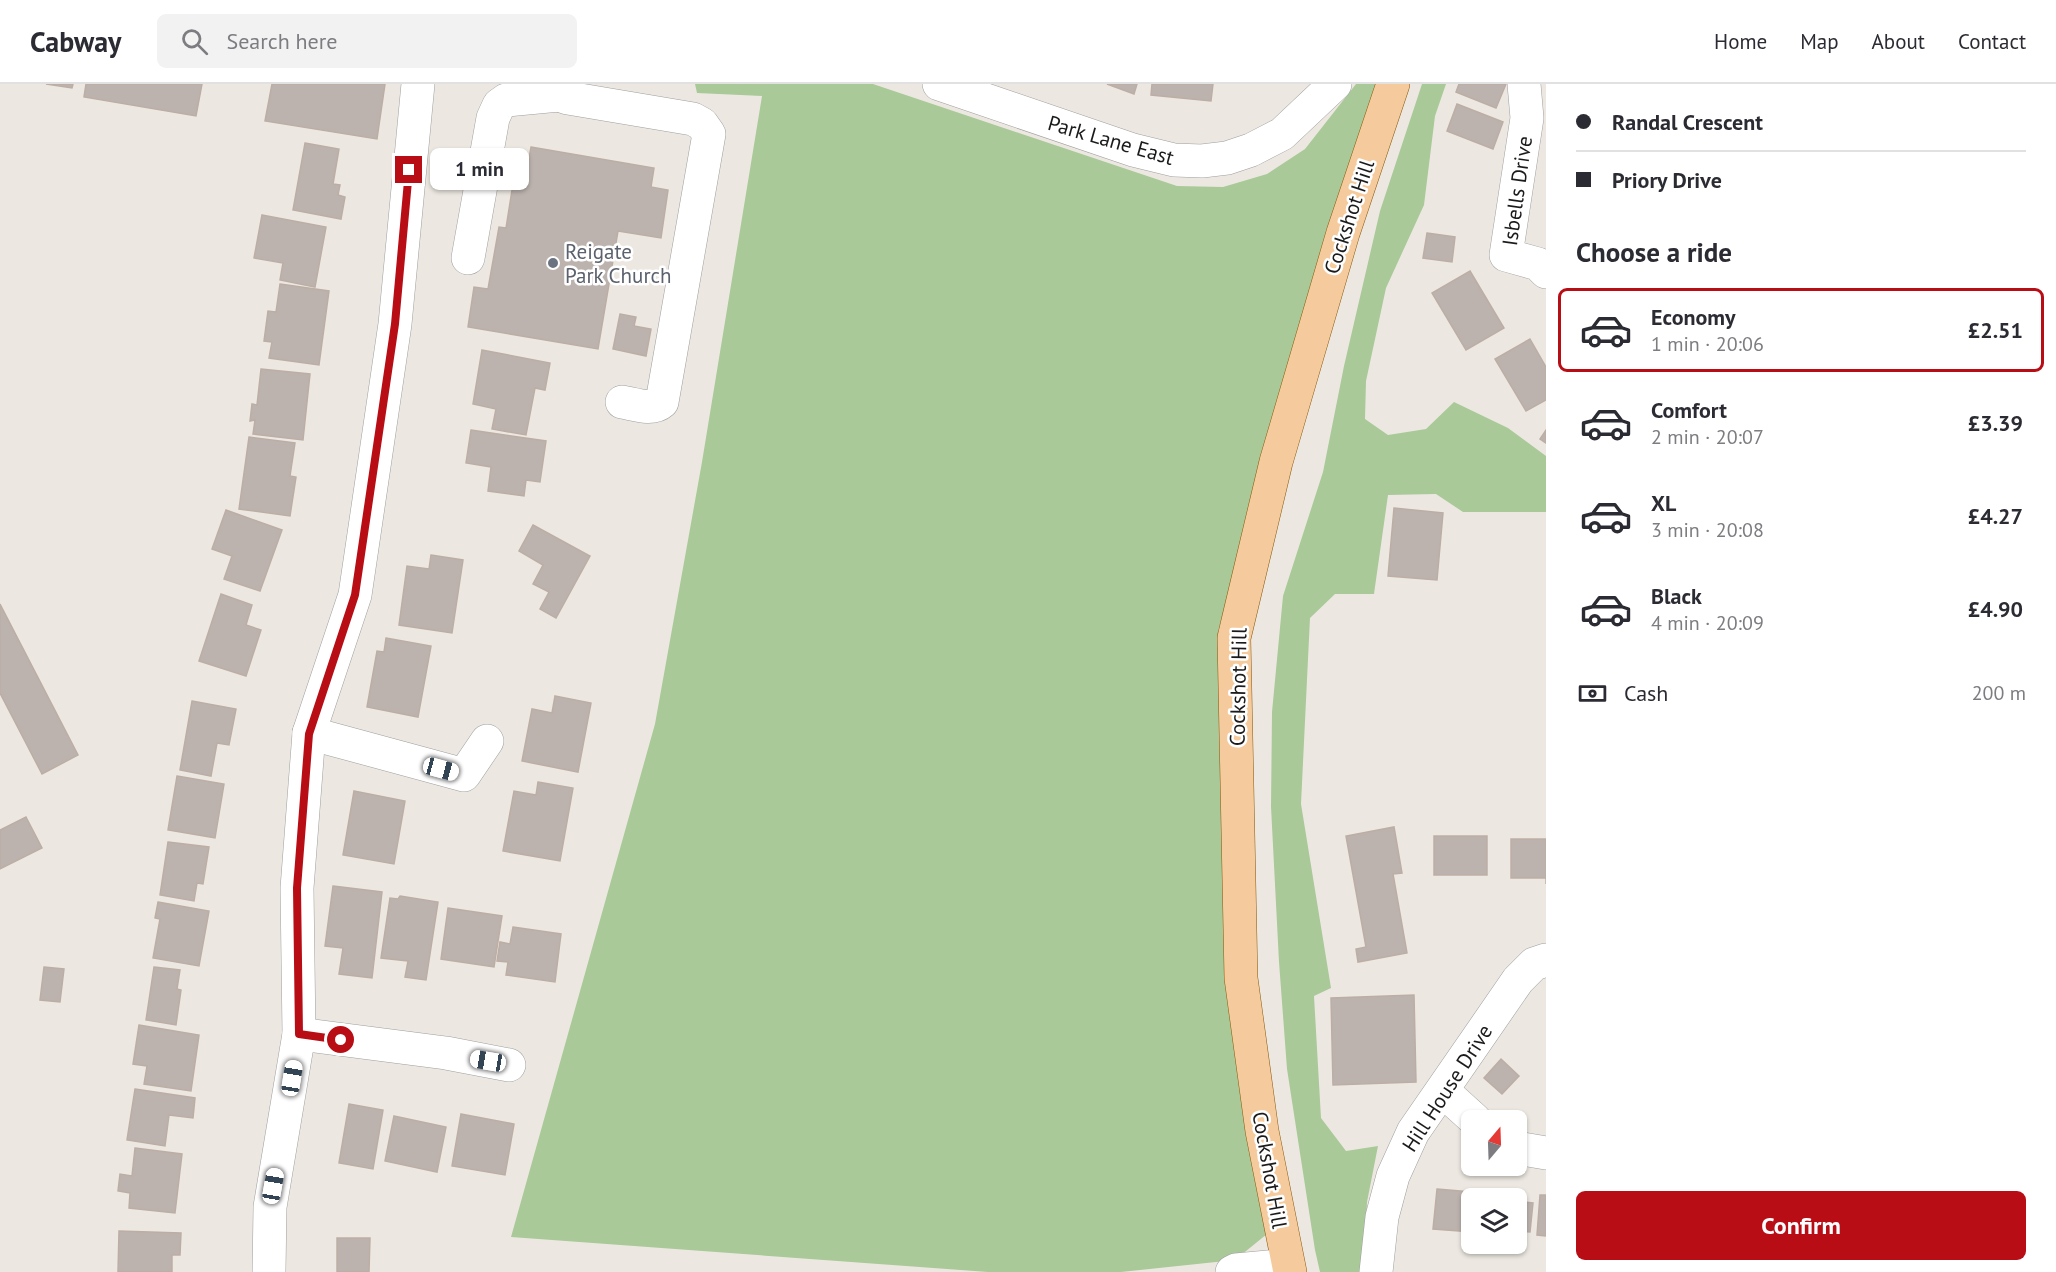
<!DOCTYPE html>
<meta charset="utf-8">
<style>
body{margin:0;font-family:"PT Sans",sans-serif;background:#f2f2f3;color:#2b2b33;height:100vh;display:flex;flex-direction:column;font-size:22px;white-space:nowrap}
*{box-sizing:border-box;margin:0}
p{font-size:20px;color:#7c7c81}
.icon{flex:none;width:33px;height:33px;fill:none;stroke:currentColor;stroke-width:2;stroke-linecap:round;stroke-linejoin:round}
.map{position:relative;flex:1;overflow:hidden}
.panel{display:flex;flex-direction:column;background:#fff;width:510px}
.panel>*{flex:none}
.top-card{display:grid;align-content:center;height:132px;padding:0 30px;background:#fff}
.needle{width:39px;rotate:19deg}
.buttons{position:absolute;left:1461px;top:1026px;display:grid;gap:12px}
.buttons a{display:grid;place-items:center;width:66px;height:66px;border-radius:9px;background:#fff;box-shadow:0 2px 4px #0004;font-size:30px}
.end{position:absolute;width:27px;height:27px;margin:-14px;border:8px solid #b90d16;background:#fff;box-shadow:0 0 0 3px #fff}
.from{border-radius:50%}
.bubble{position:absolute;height:42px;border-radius:9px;background:#fff;box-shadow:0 2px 4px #0004;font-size:20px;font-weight:600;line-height:42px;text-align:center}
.car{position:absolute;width:18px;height:36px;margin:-18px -9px;border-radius:8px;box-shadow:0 0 4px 2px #0007;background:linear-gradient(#fff 24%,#345 0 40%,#fff 0 76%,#345 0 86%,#fff 0)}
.top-card b{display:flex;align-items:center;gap:21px;height:57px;font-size:22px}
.top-card b+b{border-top:2px solid #e1e1e2}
.top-card i{width:15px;height:15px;background:#2b2b33}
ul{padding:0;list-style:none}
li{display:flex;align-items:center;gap:18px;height:84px;margin:0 12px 9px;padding:0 18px;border:3px solid transparent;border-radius:9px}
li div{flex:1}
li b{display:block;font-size:22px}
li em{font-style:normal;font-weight:600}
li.on{border-color:#b90d16}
li>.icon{width:54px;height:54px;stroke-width:1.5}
h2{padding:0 30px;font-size:27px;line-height:72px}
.pay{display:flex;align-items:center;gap:15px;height:66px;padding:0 30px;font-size:22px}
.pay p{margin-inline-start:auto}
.action{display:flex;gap:12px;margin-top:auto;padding:12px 30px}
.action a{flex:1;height:69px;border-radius:9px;background:#b90d16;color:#fff;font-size:24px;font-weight:600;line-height:69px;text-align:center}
header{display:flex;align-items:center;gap:36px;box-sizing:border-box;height:84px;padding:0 30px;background:#fff;border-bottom:2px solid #e1e1e2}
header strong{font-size:28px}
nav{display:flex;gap:33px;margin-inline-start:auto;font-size:21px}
.search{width:420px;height:54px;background:#f2f2f3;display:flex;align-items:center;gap:15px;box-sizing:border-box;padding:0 21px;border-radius:9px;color:#7c7c81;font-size:22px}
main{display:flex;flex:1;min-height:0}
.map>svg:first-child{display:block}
.forest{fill:#a9c998}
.building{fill:#bcb3ae;stroke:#bdaea5;stroke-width:1.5}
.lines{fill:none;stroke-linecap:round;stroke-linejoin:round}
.minor-casing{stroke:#9f9f9f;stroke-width:34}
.major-casing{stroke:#89580a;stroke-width:34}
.minor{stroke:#fff;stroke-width:33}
.major{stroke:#f5cb9d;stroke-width:33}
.route{stroke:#b90d16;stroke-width:8}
.worship-dot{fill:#6b7280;stroke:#fff;stroke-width:2}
.labels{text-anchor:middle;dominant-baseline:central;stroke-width:5;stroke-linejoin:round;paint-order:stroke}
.street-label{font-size:21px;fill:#1b1b1b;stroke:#fff}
.worship-label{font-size:21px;fill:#5b616d;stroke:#fff;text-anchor:start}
</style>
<header>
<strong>Cabway</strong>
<div class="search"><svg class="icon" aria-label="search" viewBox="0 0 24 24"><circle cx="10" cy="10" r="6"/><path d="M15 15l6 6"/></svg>Search here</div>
<nav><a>Home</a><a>Map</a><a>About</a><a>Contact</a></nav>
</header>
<main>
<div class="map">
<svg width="1546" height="1188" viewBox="0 0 1546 1188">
<rect width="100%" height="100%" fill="#ece8e1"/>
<g class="forest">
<path d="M695,0H873L1177,102L1223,103L1267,90L1305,65L1356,0H1384L1334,136L1218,547L1225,858L1267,1150L1235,1176L1121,1188H988L511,1153L655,640L702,378L762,12L697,9Z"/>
<path d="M1422,0H1446L1435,32L1424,121L1386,204L1366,297L1365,335L1388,351L1426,345L1454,318L1508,344L1546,372V428H1463L1436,410L1388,411L1374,510H1335L1310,534L1301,720L1331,904L1314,912L1321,1034L1346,1067L1378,1062L1367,1118L1364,1188H1320L1315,1166L1287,985L1279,878L1271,723L1272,628L1283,512L1323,388L1344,282L1380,127Z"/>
</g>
<g class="building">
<path d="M46,0H73L72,4Z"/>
<path d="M86,0H202L196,32L84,13Z"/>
<path d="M272,0H385L377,55L265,37Z"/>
<path d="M1107,0H1137L1134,10Z"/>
<path d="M1152,0H1213L1211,17L1151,11Z"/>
<path d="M1459,0H1506L1496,24L1456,8Z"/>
<path d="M1457,20L1503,38L1493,65L1447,47Z"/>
<path d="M305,59L339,65L333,100L340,101L338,111L345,113L341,135L293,126Z"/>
<path d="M531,63L654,84L651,103L668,106L661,154L618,147L598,265L468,243L474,203L488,205L499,143L506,144L513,100L524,102Z"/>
<path d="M262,131L326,143L315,203L280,196L283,179L254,174Z"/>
<path d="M1427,149L1455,153L1452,178L1423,174Z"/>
<path d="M1470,187L1504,244L1466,266L1432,209Z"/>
<path d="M280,200L329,207L319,281L269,274L272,258L264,257L268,227L276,228Z"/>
<path d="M620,230L636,233L634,242L651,245L646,272L613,265Z"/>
<path d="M1530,255L1546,283V316L1526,327L1495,275Z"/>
<path d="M482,266L550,279L545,306L535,304L526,351L492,345L496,325L473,320Z"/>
<path d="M261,285L310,290L303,356L253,350L255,336L250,337L252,320L257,321Z"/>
<path d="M471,346L546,357L540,398L526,396L524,412L488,407L491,383L466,379Z"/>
<path d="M1546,346V359L1540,355Z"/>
<path d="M249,353L295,359L290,392L296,393L290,432L239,425Z"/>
<path d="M1394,424L1443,429L1437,496L1388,492Z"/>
<path d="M226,426L282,446L260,507L224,495L232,472L212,465Z"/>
<path d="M533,441L590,472L556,534L540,525L549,508L533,500L543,481L519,467Z"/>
<path d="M431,471L463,476L452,549L399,541L407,482L429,485Z"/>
<path d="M221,510L252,521L246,541L261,546L246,592L199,577Z"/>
<path d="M0,520L78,671L42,690L0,609Z"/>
<path d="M386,554L431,562L418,633L367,623L377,567L384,568Z"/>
<path d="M555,612L591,619L578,688L522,677L532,625L552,629Z"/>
<path d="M192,617L236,625L229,661L217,659L211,692L180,686Z"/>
<path d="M177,692L224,700L215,754L168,746Z"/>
<path d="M538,698L573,704L560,777L503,767L514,707L536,711Z"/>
<path d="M354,707L405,717L394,780L343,771Z"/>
<path d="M26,733L42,764L0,785V746Z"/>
<path d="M1394,743L1402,789L1393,790L1407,869L1358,878L1356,865L1366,863L1346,752Z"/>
<rect x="1434" y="752" width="53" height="39"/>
<path d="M1511,755H1546V800V794H1511Z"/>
<path d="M168,758L209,763L203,800L197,799L194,817L160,811Z"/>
<path d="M333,802L382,808L372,894L339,890L343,864L325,862Z"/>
<path d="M400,812L438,818L426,896L405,893L408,877L381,874L390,814L398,815Z"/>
<path d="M158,818L209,827L199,882L153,874L160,835L155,834Z"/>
<path d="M448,824L502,832L494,883L441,875Z"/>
<path d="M513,843L561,850L555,898L506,891L508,878L497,877L500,858L510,860Z"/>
<path d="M44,883L64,885L60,918L40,916Z"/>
<path d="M154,883L180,886L177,905L181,906L176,941L146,936Z"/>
<path d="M1414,911L1416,998L1333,1001L1331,914Z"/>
<path d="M139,941L199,951L191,1007L144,1000L147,982L133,980Z"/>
<path d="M1501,975L1519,992L1502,1010L1484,994Z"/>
<path d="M135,1005L195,1014L193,1034L169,1031L165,1062L127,1056Z"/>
<path d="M349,1020L383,1026L373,1085L339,1079Z"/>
<path d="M461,1030L514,1040L505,1091L452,1082Z"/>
<path d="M394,1032L446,1043L437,1088L385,1077Z"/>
<path d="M135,1064L182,1070L175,1129L129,1124L130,1109L118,1107L120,1090L132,1092Z"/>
<path d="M1437,1105L1507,1111V1114H1472V1148L1433,1145Z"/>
<path d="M1540,1111H1546V1152L1537,1151Z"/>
<path d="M1516,1117L1533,1119L1530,1148L1516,1147Z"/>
<path d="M119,1147L181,1149L180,1171H172V1188H118Z"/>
<path d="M337,1154H370L369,1188H337Z"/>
</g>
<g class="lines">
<g class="minor-casing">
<g id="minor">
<path d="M555,0L559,11L568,14L693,35L702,40L709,50L662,318C652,327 634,320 622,318"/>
<path d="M939,0L1133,66L1174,76L1202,77L1227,74L1251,66L1282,50L1335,0"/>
<path d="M1524,0L1527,34L1506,171L1538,180L1546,188"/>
<path d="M468,174L493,34L499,21L506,16L559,11"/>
<path d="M309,649L464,691L487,657"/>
<path d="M299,950L446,969L509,981"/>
<path d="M1443,1007L1475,1036"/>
<path d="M1516,1064L1546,1069"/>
<path d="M269,1188L270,1123L299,950L297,804L309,649L355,511L395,240L418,0"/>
<path d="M1232,1188L1236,1186L1288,1181"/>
<path d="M1376,1188L1382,1133L1393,1092L1413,1048L1518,896L1534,880L1546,876"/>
</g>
</g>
<g class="major-casing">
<path id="major" d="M1290,1188L1262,1047L1241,894L1234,554L1276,378L1343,149L1393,0"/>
</g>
<use href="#minor" class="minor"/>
<use href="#major" class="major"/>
</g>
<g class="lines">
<path class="route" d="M341,956L299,950L297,804L309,650L355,511L395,240L409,86"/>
</g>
<circle class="worship-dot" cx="553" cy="179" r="6"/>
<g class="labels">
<g class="street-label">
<text transform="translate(1111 56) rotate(16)">Park Lane East</text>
<text transform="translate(1517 107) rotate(-82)">Isbells Drive</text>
<text transform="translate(1349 133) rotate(-72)">Cockshot Hill</text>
<text transform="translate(1238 603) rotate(-89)">Cockshot Hill</text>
<text transform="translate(1447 1004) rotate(-57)">Hill House Drive</text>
<text transform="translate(1270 1086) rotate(80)">Cockshot Hill</text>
</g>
<g class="worship-label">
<text x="565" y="167">Reigate<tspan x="565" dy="24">Park Church</tspan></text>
</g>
</g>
</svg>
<div class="buttons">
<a><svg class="needle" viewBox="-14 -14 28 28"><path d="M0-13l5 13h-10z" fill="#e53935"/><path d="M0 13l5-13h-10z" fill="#7c7c81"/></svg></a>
<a><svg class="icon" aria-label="layers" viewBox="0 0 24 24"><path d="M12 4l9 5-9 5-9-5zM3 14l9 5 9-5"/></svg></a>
</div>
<i class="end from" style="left:341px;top:956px"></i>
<i class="end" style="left:409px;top:86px"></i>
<div class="bubble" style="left:430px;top:64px;width:99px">1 min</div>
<i class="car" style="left:441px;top:685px;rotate:105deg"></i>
<i class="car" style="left:488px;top:977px;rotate:280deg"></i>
<i class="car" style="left:292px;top:994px;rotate:9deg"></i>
<i class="car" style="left:273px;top:1102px;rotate:10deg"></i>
</div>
<section class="panel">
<div class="top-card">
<b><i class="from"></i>Randal Crescent</b>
<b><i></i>Priory Drive</b>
</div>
<h2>Choose a ride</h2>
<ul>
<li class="on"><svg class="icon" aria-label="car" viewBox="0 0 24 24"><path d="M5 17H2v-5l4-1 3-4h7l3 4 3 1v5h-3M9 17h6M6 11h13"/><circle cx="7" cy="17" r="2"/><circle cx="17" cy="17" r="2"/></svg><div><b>Economy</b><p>1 min · 20:06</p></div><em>£2.51</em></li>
<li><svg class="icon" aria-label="car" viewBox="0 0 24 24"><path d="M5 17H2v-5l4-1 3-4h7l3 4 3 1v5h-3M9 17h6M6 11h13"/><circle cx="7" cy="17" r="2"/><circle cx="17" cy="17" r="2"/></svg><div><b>Comfort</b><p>2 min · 20:07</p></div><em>£3.39</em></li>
<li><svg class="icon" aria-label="car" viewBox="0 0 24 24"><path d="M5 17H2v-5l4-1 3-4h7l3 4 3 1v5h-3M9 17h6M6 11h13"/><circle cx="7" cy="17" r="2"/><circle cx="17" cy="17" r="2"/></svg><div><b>XL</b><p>3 min · 20:08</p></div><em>£4.27</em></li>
<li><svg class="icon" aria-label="car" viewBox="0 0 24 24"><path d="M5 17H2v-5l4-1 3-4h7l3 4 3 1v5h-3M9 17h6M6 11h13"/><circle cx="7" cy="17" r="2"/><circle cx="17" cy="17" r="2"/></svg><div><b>Black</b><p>4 min · 20:09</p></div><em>£4.90</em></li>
</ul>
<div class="pay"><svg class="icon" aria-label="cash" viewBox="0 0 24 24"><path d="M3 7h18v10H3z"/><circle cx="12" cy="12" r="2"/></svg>Cash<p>200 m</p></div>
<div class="action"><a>Confirm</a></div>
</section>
</main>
